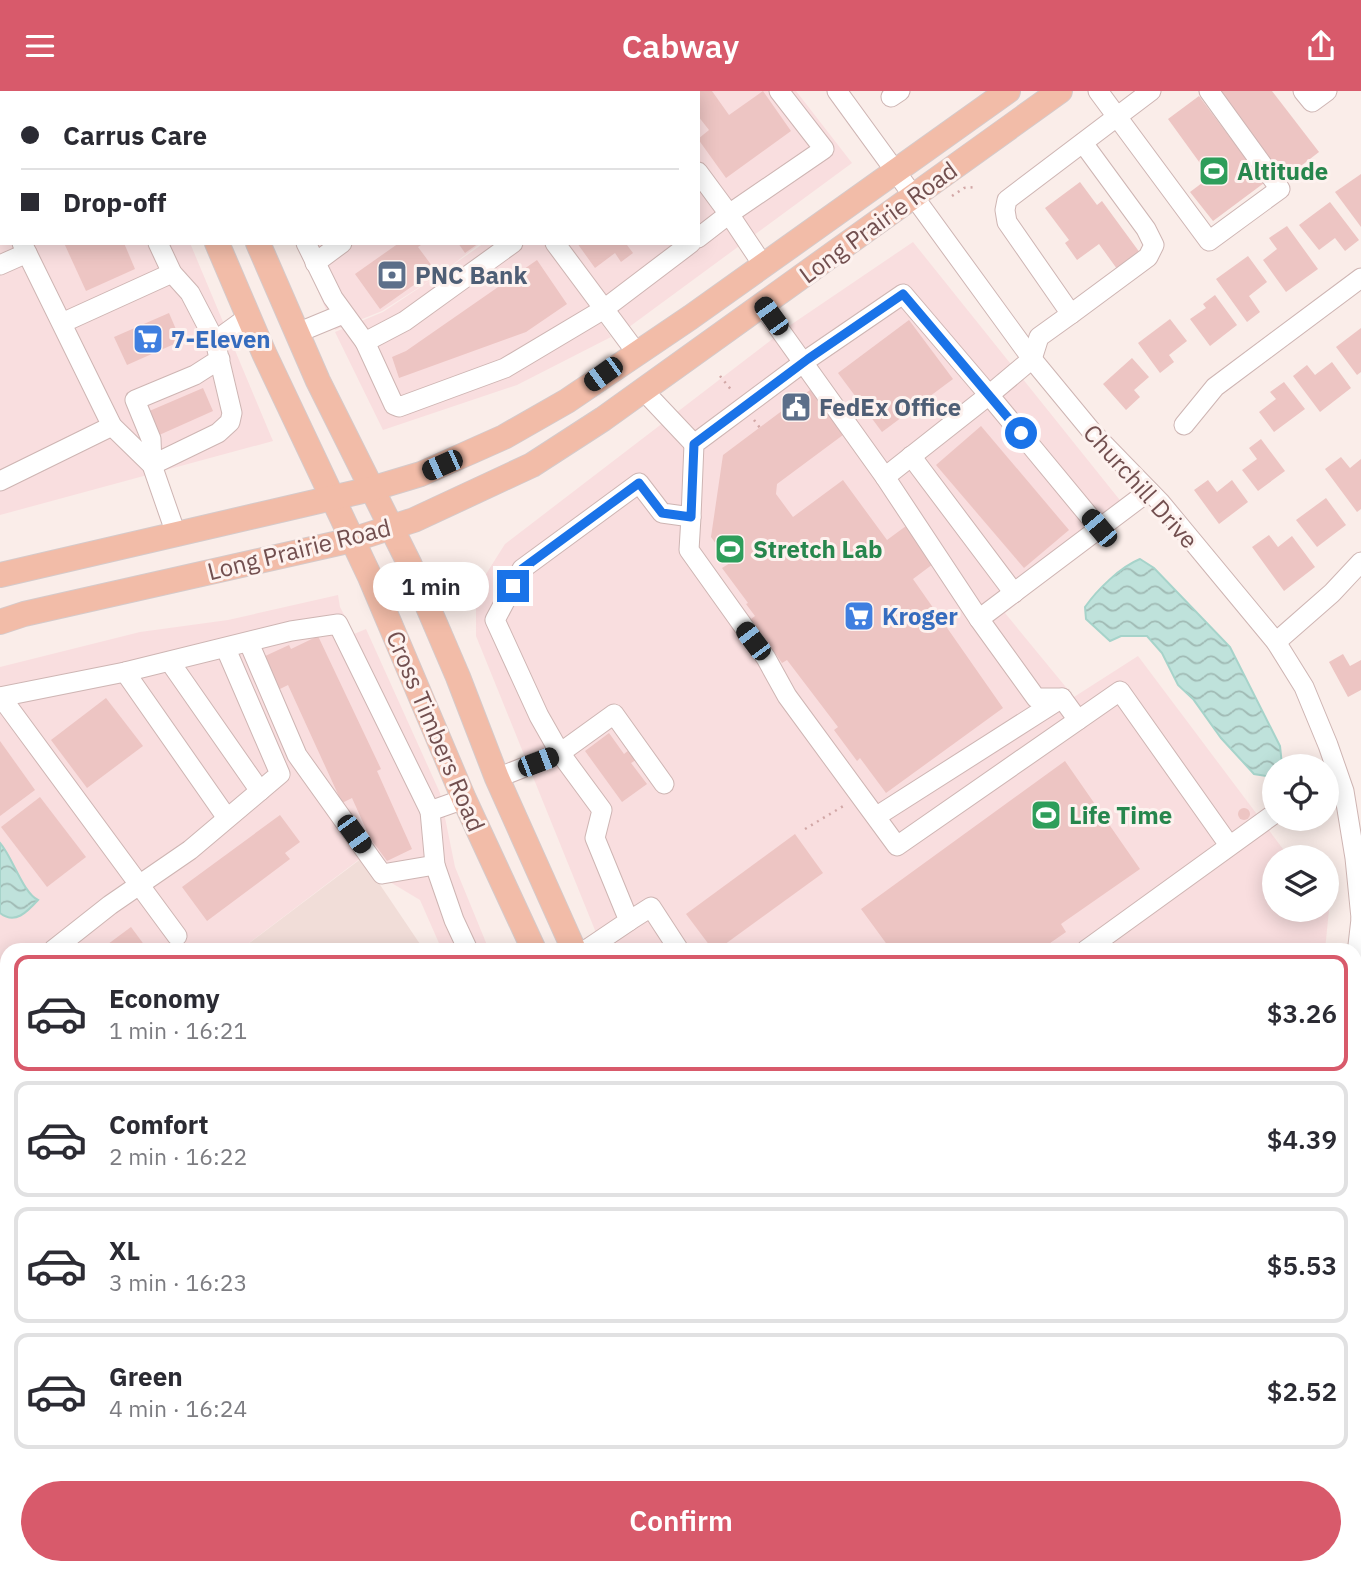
<!DOCTYPE html>
<meta charset="utf-8">
<style>
body{margin:0;font-family:"IBM Plex Sans",sans-serif;background:#f7f7f7;color:#2b2b33;height:100vh;display:flex;flex-direction:column;font-size:26px;white-space:nowrap}
*{box-sizing:border-box;margin:0}
p{font-size:23px;color:#7c7c81}
.icon{flex:none;width:38px;height:38px;fill:none;stroke:currentColor;stroke-width:2;stroke-linecap:round;stroke-linejoin:round}
.map{position:relative;flex:1;overflow:hidden}
.drawer{position:absolute;left:0px;top:852px;width:1362px;height:632px;display:flex;flex-direction:column;background:#fff;border-radius:21px 21px 0 0;box-shadow:0 4px 18px #0003}
.drawer>*{flex:none}
.hud{position:absolute;left:0px;top:0px;width:700px;height:154px;box-shadow:0 4px 18px #0003;display:grid;align-content:center;height:154px;padding:0 21px;background:#fff}
.controls{position:absolute;left:1262px;top:663px;display:grid;gap:14px}
.controls a{display:grid;place-items:center;width:77px;height:77px;border-radius:50%;background:#fff;box-shadow:0 4px 18px #0003;font-size:35px}
.end{position:absolute;width:32px;height:32px;margin:-16px;border:9px solid #1a73e8;background:#fff;box-shadow:0 0 0 4px #fff}
.from{border-radius:50%}
.bubble{position:absolute;height:49px;border-radius:24px;background:#fff;box-shadow:0 4px 18px #0003;font-size:23px;font-weight:600;line-height:49px;text-align:center}
.car{position:absolute;width:21px;height:42px;margin:-21px -10px;border-radius:9px;box-shadow:0 0 5px 2px #0007;background:linear-gradient(#222 24%,#8ab4d8 0 40%,#222 0 76%,#8ab4d8 0 86%,#222 0)}
.hud b{display:flex;align-items:center;gap:24px;height:66px;font-size:26px}
.hud b+b{border-top:2px solid #e1e1e2}
.hud i{width:18px;height:18px;background:#2b2b33}
ul{padding:12px 0 0;list-style:none}
li{display:flex;align-items:center;gap:21px;height:116px;margin:0 14px 10px;padding:0 7px;border:4px solid #e1e1e2;border-radius:14px}
li div{flex:1}
li b{display:block;font-size:26px}
li em{font-style:normal;font-weight:600}
li.on{border-color:#d85a6b}
li>.icon{width:63px;height:63px;stroke-width:1.5}
.cta{display:flex;gap:14px;margin-top:auto;padding:14px 21px}
.cta a{flex:1;height:80px;border-radius:42px;background:#d85a6b;color:#fff;font-size:28px;font-weight:600;line-height:80px;text-align:center}
header{display:flex;justify-content:space-between;align-items:center;height:91px;padding:0 21px;background:#d85a6b;color:#fff;font-size:32px;font-weight:600}
.map>svg:first-child{display:block}
.residential{fill:#f1ddd8}
.commercial{fill:#f9dedf}
.water{fill:url(#water-waves);stroke:#a6d3ca;stroke-width:2}
.building{fill:#edc5c3}
.lines{fill:none;stroke-linecap:round;stroke-linejoin:round}
.minor-casing{stroke:#ceb5b3;stroke-width:21}
.major-casing{stroke:#d5caca;stroke-width:26}
.path{stroke:#d2a7a6;stroke-width:2.5;stroke-dasharray:2 5;stroke-linecap:butt}
.minor{stroke:#fff;stroke-width:19}
.major{stroke:#f2bca8;stroke-width:24}
.route{stroke:#1a73e8;stroke-width:9}
.labels{text-anchor:middle;dominant-baseline:central;stroke-width:6;stroke-linejoin:round;paint-order:stroke}
.leisure-label{font-size:24px;font-weight:bold;fill:#27864d;stroke:#fdf2ef;text-anchor:start}
.street-label{font-size:24px;fill:#724f4f;stroke:#fdf2ef}
.service-label{font-size:24px;font-weight:bold;fill:#4e5e75;stroke:#fdf2ef;text-anchor:start}
.shop-label{font-size:24px;font-weight:bold;fill:#366cbe;stroke:#fdf2ef;text-anchor:start}
</style>
<header><svg class="icon" aria-label="menu" viewBox="0 0 24 24"><path d="M4 6h16M4 12h16M4 18h16"/></svg>Cabway<svg class="icon" aria-label="share" viewBox="0 0 24 24"><path d="M12 15V3M7 8l5-5 5 5M5 13v7h14v-7"/></svg></header>
<div class="map">
<svg width="1361" height="1483" viewBox="0 0 1361 1483">
<defs>
<pattern id="water-waves" width="16" height="10" patternUnits="userSpaceOnUse" patternTransform="scale(1.75)"><rect width="16" height="10" fill="#bfe2db"/><path d="M0 5q4-4 8 0t8 0" fill="none" stroke="#a0bab4"/></pattern>
</defs>
<rect width="100%" height="100%" fill="#faede9"/>
<g class="residential">
<path d="M362,767L424,859H240Z"/>
<path d="M7,1033V1477H828L832,1483H0V1039Z"/>
</g>
<g class="commercial">
<path d="M0,0H125L126,2H2V152H190L273,350L0,424Z"/>
<path d="M282,0H796L852,72L625,239L562,152H698V2H280Z"/>
<path d="M913,151L1131,423L1005,522L1074,606L1138,565L1289,766H1274V819H1326L1327,816L1329,819L1325,859H603L476,545V499L505,453L792,233Z"/>
<path d="M297,152H481L440,183L484,152H544L611,246L517,294L383,339L335,241L383,221L440,183L382,220L335,239Z"/>
<path d="M338,504L340,516L354,543L366,538L440,702L455,776L489,859H442L420,809L375,782L361,767L240,859H7V1033L0,1039V576L140,541L228,529Z"/>
</g>
<g class="water">
<path d="M1140,468L1154,477L1230,556L1280,655L1282,674L1274,676V680L1266,685L1254,683L1221,647L1193,608L1178,594L1162,562L1147,545H1121L1110,550L1086,528L1085,516C1097,499 1120,476 1140,468Z"/>
<path d="M0,752C13,767 23,802 38,809C27,821 15,834 0,822Z"/>
</g>
<g class="building">
<path d="M698,0H712L729,24L763,0L791,40L726,87L698,48L709,39L698,25Z"/>
<path d="M1218,0H1272L1319,61L1284,88Z"/>
<path d="M1199,5L1264,92L1213,130L1190,101L1210,86L1168,28Z"/>
<path d="M1361,83V136L1335,101Z"/>
<path d="M1080,91L1097,114L1102,110L1143,166L1120,182L1099,153L1077,169L1065,152L1069,149L1045,117Z"/>
<path d="M1330,111L1359,149L1345,160L1335,147L1319,159L1299,134Z"/>
<path d="M1287,135L1318,178L1286,201L1263,169L1277,158L1269,147Z"/>
<path d="M64,152H124L135,178L86,200Z"/>
<path d="M399,152H424L418,156L435,179L380,218L355,183Z"/>
<path d="M458,152H479L465,162Z"/>
<path d="M577,152H629L627,154L633,162L621,171L615,162L595,177Z"/>
<path d="M1248,165L1267,191L1249,205L1260,221L1247,231L1216,188Z"/>
<path d="M537,169L567,213L526,241L399,287L392,266L406,260Z"/>
<path d="M1215,204L1237,234L1210,255L1190,228L1206,217L1203,213Z"/>
<path d="M169,222L181,250L127,274L114,246Z"/>
<path d="M1170,228L1187,250L1169,264L1174,271L1160,282L1138,252Z"/>
<path d="M909,229L953,288L882,341L838,282Z"/>
<path d="M1361,237V281L1357,284L1336,256Z"/>
<path d="M1132,267L1149,286L1134,299L1140,306L1126,319L1103,293Z"/>
<path d="M1332,271L1351,297L1320,321L1293,285L1307,274L1315,284Z"/>
<path d="M1284,291L1305,318L1274,341L1259,321L1276,308L1270,301Z"/>
<path d="M814,296L847,341L777,393L776,403L793,426L843,389L887,449L906,435L933,473L913,488L1003,617L886,702L860,667L857,670L834,639L838,636L787,569L782,572L751,528L755,525L746,513L748,512L722,477L730,472L711,446L723,364Z"/>
<path d="M203,297L213,320L157,345L147,321Z"/>
<path d="M981,335L1069,439L1024,477L936,374Z"/>
<path d="M1261,348L1285,380L1258,400L1242,379L1257,368L1249,357Z"/>
<path d="M1341,366L1350,377L1361,368V418L1357,421L1325,378Z"/>
<path d="M1208,389L1217,401L1232,389L1248,411L1219,433L1194,399Z"/>
<path d="M1326,407L1346,434L1317,456L1296,429Z"/>
<path d="M1269,444L1278,456L1292,445L1315,476L1284,500L1252,456Z"/>
<path d="M318,545L381,678L377,680L412,758L387,770L370,747L352,707L342,712L288,594L278,599L263,566L289,554L291,558Z"/>
<path d="M1343,563L1350,575L1361,569V599L1348,606L1329,571Z"/>
<path d="M106,607L143,655L87,697L51,649Z"/>
<path d="M609,642L624,663L629,659L636,669L631,672L647,693L622,711L585,660Z"/>
<path d="M0,650L35,699L0,725Z"/>
<path d="M1065,670L1140,778L1061,833L1066,841L1040,859H891L861,818Z"/>
<path d="M40,706L86,766L47,796L1,736Z"/>
<circle cx="1244" cy="723" r="6"/>
<path d="M280,724L300,751L285,762L290,768L207,830L182,796Z"/>
<path d="M795,743L823,782L717,859H713L686,823Z"/>
<path d="M131,836L148,859H100Z"/>
<path d="M7,924V976L0,982V929Z"/>
<path d="M1361,1116V1159L1354,1155V1124Z"/>
<path d="M0,1137L7,1147V1172L0,1177Z"/>
<path d="M0,1364L7,1376V1395L0,1399Z"/>
<path d="M7,1410V1446L0,1449V1413Z"/>
<path d="M18,1477H46L34,1483H21Z"/>
<path d="M154,1477H176L180,1483H143Z"/>
<path d="M263,1477H287L291,1483H254Z"/>
<path d="M385,1477H417L421,1483H376Z"/>
<path d="M473,1477H509L500,1483H477Z"/>
<path d="M612,1477H661L662,1479L657,1483H616Z"/>
<path d="M748,1477H769L774,1483H740Z"/>
</g>
<g class="lines">
<g class="minor-casing">
<g id="minor">
<path d="M92,0L93,2"/>
<path d="M458,0L459,2"/>
<path d="M583,0L584,2"/>
<path d="M621,0L622,2"/>
<path d="M670,0L671,2"/>
<path d="M837,0L1032,268L1093,342L1160,411L1276,551L1304,596L1328,654L1344,700L1355,767L1361,827"/>
<path d="M1098,0L1209,150L1280,98L1209,0"/>
<path d="M1303,0L1312,11L1327,0"/>
<path d="M520,2L523,0"/>
<path d="M891,6L900,0"/>
<path d="M698,81L729,123L824,58L779,0"/>
<path d="M0,105L2,109"/>
<path d="M698,147L729,123L763,174"/>
<path d="M22,152L112,335L152,374L176,443"/>
<path d="M158,152L172,182L190,202L215,250L232,322L230,331L218,342L152,374L151,348L135,309L195,284L220,268"/>
<path d="M306,152L333,207L365,251L394,314L399,316L505,277L604,218L691,152"/>
<path d="M555,152L636,261"/>
<path d="M315,172L342,152"/>
<path d="M0,174L27,162"/>
<path d="M762,214L885,386L979,528L1149,400"/>
<path d="M1071,223L1148,166L1154,154L1146,138L1083,52"/>
<path d="M62,232L172,182"/>
<path d="M297,242L343,223"/>
<path d="M215,250L248,226"/>
<path d="M365,251L405,230L513,152"/>
<path d="M643,299L694,353"/>
<path d="M1184,334L1215,296L1361,187"/>
<path d="M911,365L1014,502"/>
<path d="M885,386L989,304L1099,437"/>
<path d="M0,390L112,335"/>
<path d="M691,426L689,459L766,567L787,605L897,755L1120,600L1229,754"/>
<path d="M979,528L1036,607H1062L1078,629"/>
<path d="M1276,551L1332,502L1361,471"/>
<path d="M249,552L297,664L382,783L435,774"/>
<path d="M170,571L260,700"/>
<path d="M125,581L227,727"/>
<path d="M0,606L125,581L291,540L338,533L430,720"/>
<path d="M1,606L177,845"/>
<path d="M497,687L560,662L614,623L664,693"/>
<path d="M464,708L430,720L435,774L454,829L468,859"/>
<path d="M877,725L1062,607"/>
<path d="M629,830L651,816L679,859"/>
<path d="M53,859L110,814L190,759L280,683L226,558"/>
<path d="M586,859L629,830L595,747L602,719L560,662L539,625L495,529L522,478L639,392L662,422L691,426L694,353L808,268L903,203L989,304L1032,268L1039,246L1071,223L1007,131L1005,119L1007,109L1151,0"/>
<path d="M1086,859L1274,723"/>
<path d="M1354,889L1361,828"/>
<path d="M0,898L7,893"/>
<path d="M1357,1064L1361,1057"/>
<path d="M1354,1191L1361,1196"/>
<path d="M0,1214L7,1208"/>
<path d="M1354,1245L1361,1250"/>
<path d="M0,1266L7,1281"/>
<path d="M1354,1315L1361,1320"/>
<path d="M1354,1400L1361,1395"/>
<path d="M1354,1455L1361,1450"/>
<path d="M98,1477L100,1483"/>
<path d="M212,1477L215,1483"/>
<path d="M330,1477L333,1483"/>
<path d="M446,1477L450,1483"/>
<path d="M569,1477L573,1483"/>
<path d="M690,1477L694,1483"/>
<path d="M809,1477L813,1483"/>
<path d="M1017,1477L1019,1483"/>
<path d="M1151,1477L1155,1483"/>
<path d="M1247,1483L1251,1480L1248,1477"/>
<path d="M1317,1483L1325,1477"/>
</g>
</g>
<g class="major-casing">
<g id="major">
<path d="M153,0V2"/>
<path d="M192,0L193,2"/>
<path d="M217,152L264,262L370,486L464,708L534,859"/>
<path d="M258,152L318,290L410,474L458,586L497,687L574,859"/>
<path d="M0,484L371,398L421,383L504,346L567,310L691,226L1008,0"/>
<path d="M0,531L24,523L352,449L414,429L532,374L603,328L1060,0"/>
<path d="M858,1477L863,1483"/>
<path d="M905,1477L909,1483"/>
</g>
</g>
<g class="path">
<path d="M952,105L964,97L975,96"/>
<path d="M720,285L733,301"/>
<path d="M754,329L760,337"/>
<path d="M805,738L845,714"/>
<path d="M946,1477L948,1483"/>
<path d="M958,1483L959,1477"/>
</g>
<use href="#minor" class="minor"/>
<use href="#major" class="major"/>
</g>
<g class="lines">
<path class="route" d="M513,495L522,478L639,392L662,422L691,426L694,353L808,268L903,203L1021,342"/>
</g>
<defs>
<g id="stadium-square" transform="scale(1.575)"><rect x="-9" y="-9" width="18" height="18" rx="4" fill="#2e9e5b" stroke="#fdf2ef"/><path d="M0-5a6.5 5 0 1 0 0 10a6.5 5 0 1 0 0-10ZM-3.5-1.8h7v3.6h-7Z" fill="#fff"/></g>
<g id="bank-square" transform="scale(1.575)"><rect x="-9" y="-9" width="18" height="18" rx="4" fill="#5c6f8a" stroke="#fdf2ef"/><path d="M-6-4H6V4H-6ZM0-2.3a2.3 2.3 0 1 0 0 4.6a2.3 2.3 0 1 0 0-4.6Z" fill="#fff"/></g>
<g id="supermarket-square" transform="scale(1.575)"><rect x="-9" y="-9" width="18" height="18" rx="4" fill="#3f7fe0" stroke="#fdf2ef"/><path d="M-6-5.5h2.5l.6 2H6L4.5 2H-2.5L-4.4-4H-6ZM-1.5 3.2a1.3 1.3 0 1 0 .1 0ZM3 3.2a1.3 1.3 0 1 0 .1 0Z" fill="#fff"/></g>
<g id="civic-square" transform="scale(1.575)"><rect x="-9" y="-9" width="18" height="18" rx="4" fill="#5c6f8a" stroke="#fdf2ef"/><path d="M-.6-6.5H3V-4.5H.6V-3L4-1V1h2V6H-6V1h2V-1L-.6-3ZM-1.2 2.5V6h2.4V2.5Z" fill="#fff"/></g>
</defs>
<g fill-rule="evenodd">
<use href="#stadium-square" x="1214" y="80"/>
<use href="#bank-square" x="392" y="184"/>
<use href="#supermarket-square" x="148" y="248"/>
<use href="#civic-square" x="796" y="316"/>
<use href="#stadium-square" x="730" y="458"/>
<use href="#supermarket-square" x="859" y="525"/>
<use href="#stadium-square" x="1046" y="724"/>
</g>
<g class="labels">
<g class="leisure-label">
<text x="1237" y="80">Altitude</text>
<text x="753" y="458">Stretch Lab</text>
<text x="1069" y="724">Life Time</text>
</g>
<g class="street-label">
<text transform="translate(878 131) rotate(-36)">Long Prairie Road</text>
<text transform="translate(1141 395) rotate(48)">Churchill Drive</text>
<text transform="translate(299 458) rotate(-14)">Long Prairie Road</text>
<text transform="translate(436 640) rotate(67)">Cross Timbers Road</text>
</g>
<g class="service-label">
<text x="415" y="184">PNC Bank</text>
<text x="819" y="316">FedEx Office</text>
</g>
<g class="shop-label">
<text x="171" y="248">7-Eleven</text>
<text x="882" y="525">Kroger</text>
</g>
</g>
</svg>
<div class="controls">
<a><svg class="icon" aria-label="locate" viewBox="0 0 24 24"><circle cx="12" cy="12" r="6"/><path d="M12 2v4M12 18v4M2 12h4M18 12h4"/></svg></a>
<a><svg class="icon" aria-label="layers" viewBox="0 0 24 24"><path d="M12 4l9 5-9 5-9-5zM3 14l9 5 9-5"/></svg></a>
</div>
<i class="end from" style="left:1021px;top:342px"></i>
<i class="end" style="left:513px;top:495px"></i>
<div class="bubble" style="left:373px;top:471px;width:116px">1 min</div>
<i class="car" style="left:771px;top:225px;rotate:324deg"></i>
<i class="car" style="left:603px;top:283px;rotate:234deg"></i>
<i class="car" style="left:442px;top:374px;rotate:246deg"></i>
<i class="car" style="left:1099px;top:437px;rotate:320deg"></i>
<i class="car" style="left:753px;top:550px;rotate:323deg"></i>
<i class="car" style="left:538px;top:671px;rotate:69deg"></i>
<i class="car" style="left:354px;top:743px;rotate:144deg"></i>
<div class="hud">
<b><i class="from"></i>Carrus Care</b>
<b><i></i>Drop-off</b>
</div>
<section class="drawer">
<ul>
<li class="on"><svg class="icon" aria-label="car" viewBox="0 0 24 24"><path d="M5 17H2v-5l4-1 3-4h7l3 4 3 1v5h-3M9 17h6M6 11h13"/><circle cx="7" cy="17" r="2"/><circle cx="17" cy="17" r="2"/></svg><div><b>Economy</b><p>1 min · 16:21</p></div><em>$3.26</em></li>
<li><svg class="icon" aria-label="car" viewBox="0 0 24 24"><path d="M5 17H2v-5l4-1 3-4h7l3 4 3 1v5h-3M9 17h6M6 11h13"/><circle cx="7" cy="17" r="2"/><circle cx="17" cy="17" r="2"/></svg><div><b>Comfort</b><p>2 min · 16:22</p></div><em>$4.39</em></li>
<li><svg class="icon" aria-label="car" viewBox="0 0 24 24"><path d="M5 17H2v-5l4-1 3-4h7l3 4 3 1v5h-3M9 17h6M6 11h13"/><circle cx="7" cy="17" r="2"/><circle cx="17" cy="17" r="2"/></svg><div><b>XL</b><p>3 min · 16:23</p></div><em>$5.53</em></li>
<li><svg class="icon" aria-label="car" viewBox="0 0 24 24"><path d="M5 17H2v-5l4-1 3-4h7l3 4 3 1v5h-3M9 17h6M6 11h13"/><circle cx="7" cy="17" r="2"/><circle cx="17" cy="17" r="2"/></svg><div><b>Green</b><p>4 min · 16:24</p></div><em>$2.52</em></li>
</ul>
<div class="cta"><a>Confirm</a></div>
</section>
</div>
